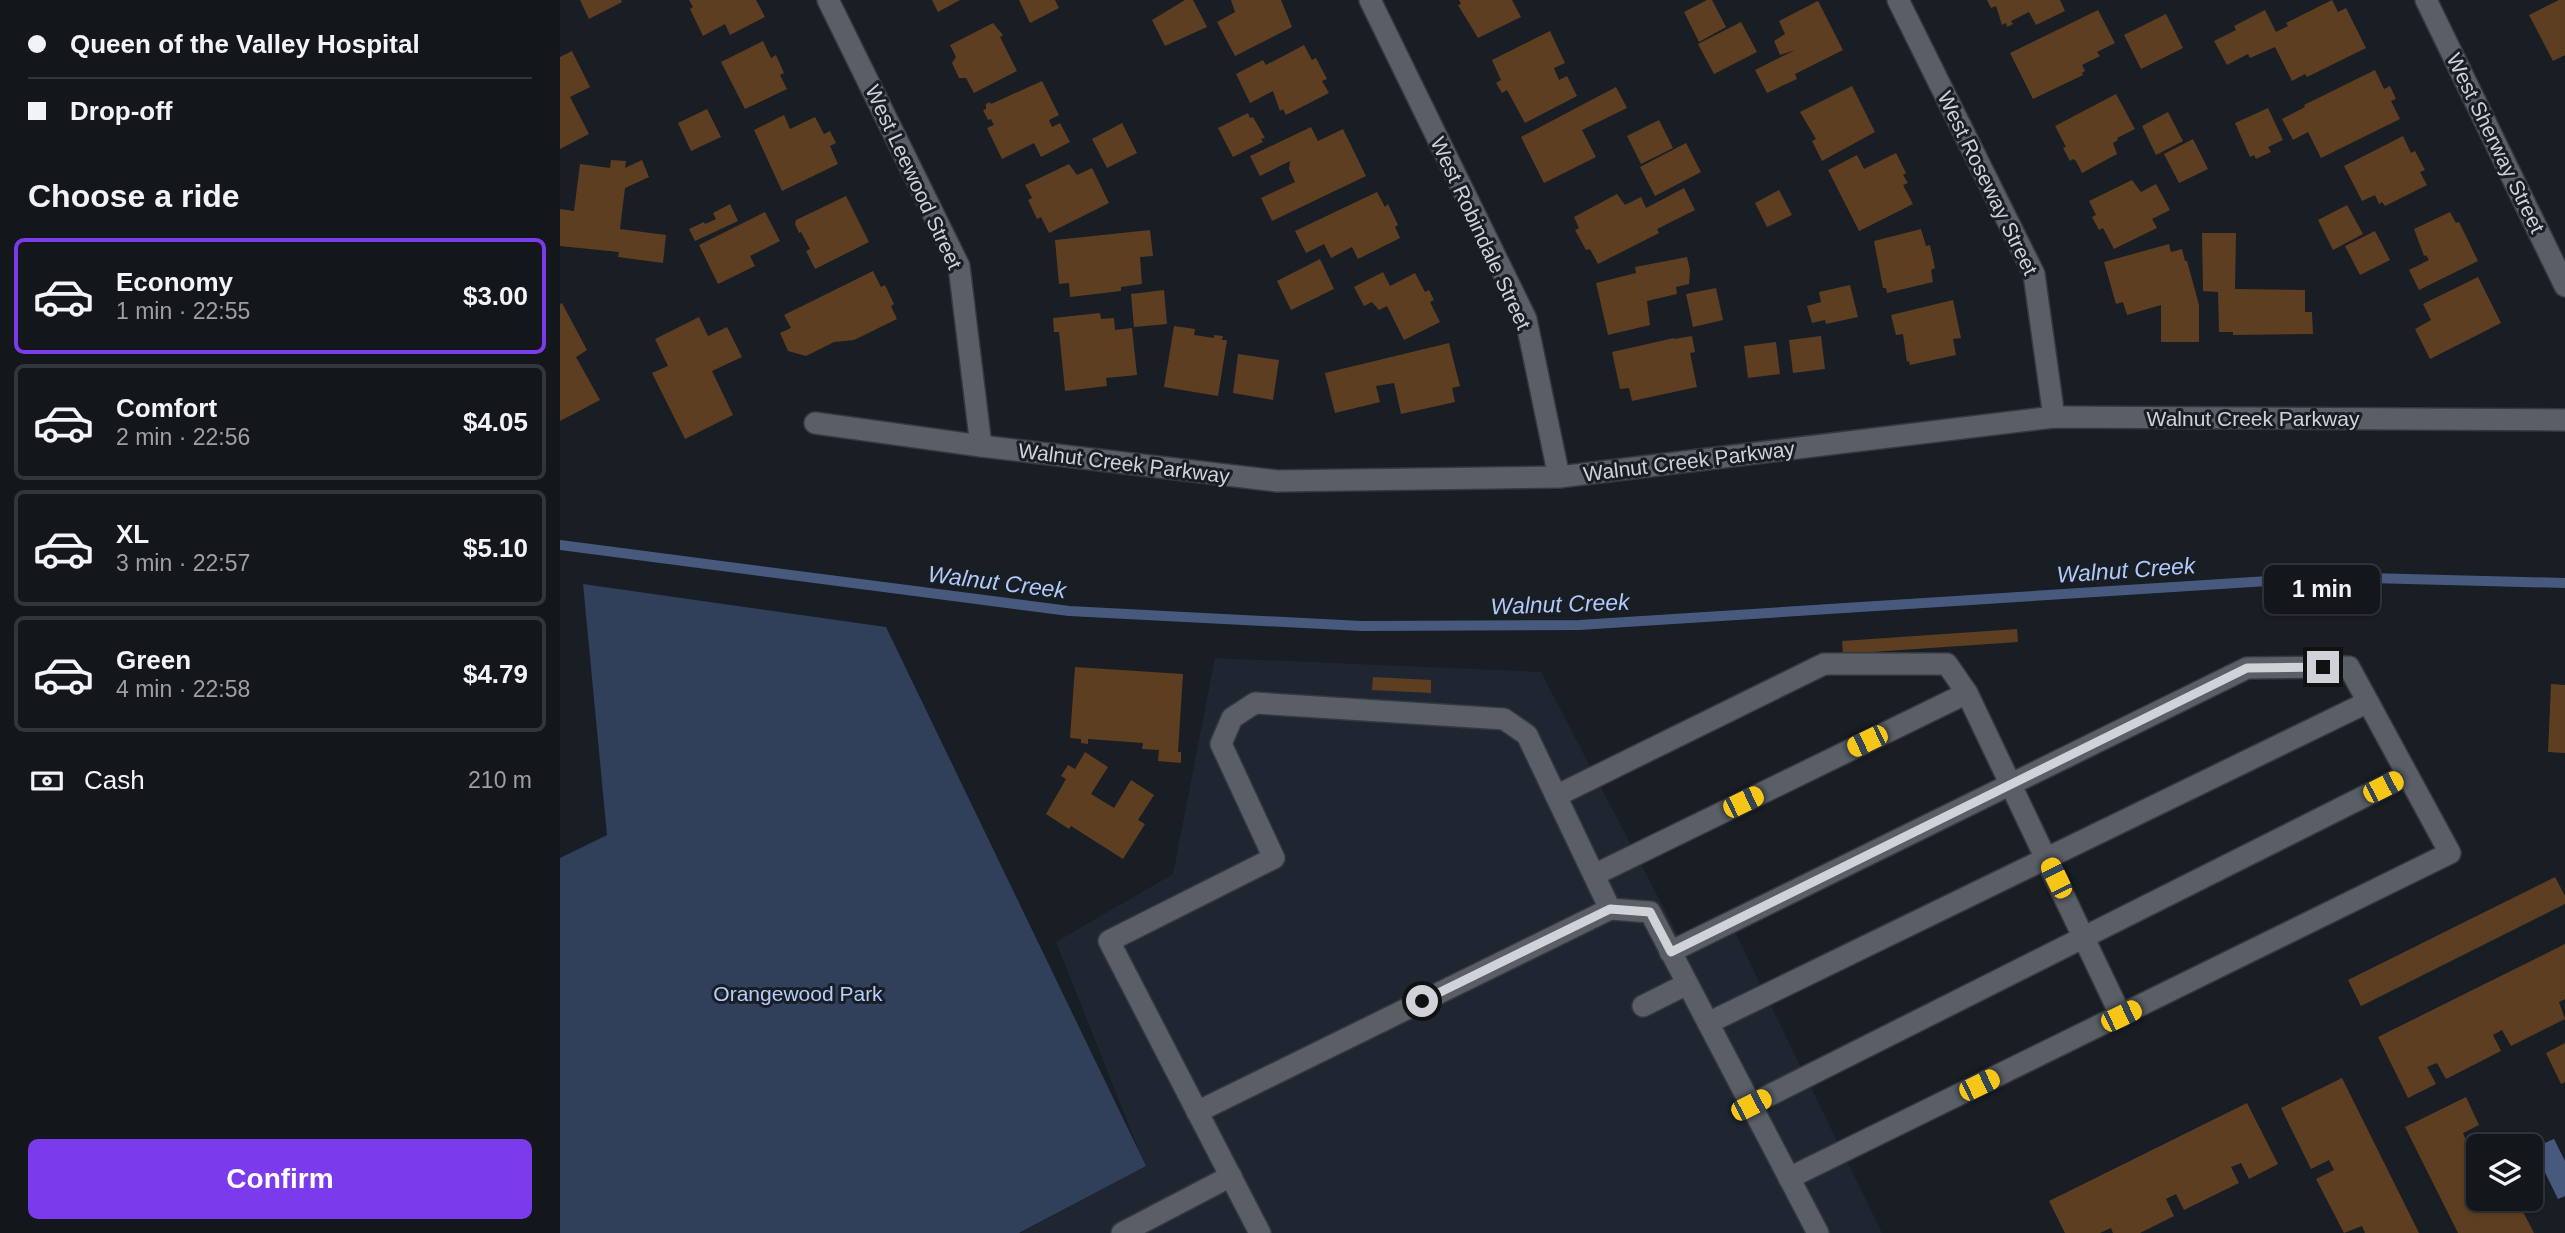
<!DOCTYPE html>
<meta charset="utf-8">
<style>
body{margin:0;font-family:Helvetica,sans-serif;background:#1c1f24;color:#f1f3f6;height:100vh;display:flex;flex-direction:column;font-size:26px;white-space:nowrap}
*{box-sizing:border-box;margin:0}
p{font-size:23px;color:#9d9fa3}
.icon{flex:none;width:38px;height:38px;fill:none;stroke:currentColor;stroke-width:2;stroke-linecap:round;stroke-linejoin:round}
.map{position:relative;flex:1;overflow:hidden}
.details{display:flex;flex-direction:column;background:#13161b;width:560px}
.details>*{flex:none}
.guide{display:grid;align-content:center;height:154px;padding:0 28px;background:#13161b}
.controls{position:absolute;left:1906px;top:1134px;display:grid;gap:14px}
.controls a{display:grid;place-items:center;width:77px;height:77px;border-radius:10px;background:#13161b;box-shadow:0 2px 5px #0004,0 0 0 2px #32353a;font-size:35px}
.end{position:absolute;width:32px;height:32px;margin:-16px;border:9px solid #cfd2d7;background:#111;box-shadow:0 0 0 4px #111}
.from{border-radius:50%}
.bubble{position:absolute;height:49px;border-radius:10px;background:#13161b;box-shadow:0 2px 5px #0004,0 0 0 2px #32353a;font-size:23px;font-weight:800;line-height:49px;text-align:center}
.car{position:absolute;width:21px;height:42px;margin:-21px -10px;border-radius:9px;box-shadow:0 0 5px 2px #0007;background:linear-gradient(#f5c518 24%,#345 0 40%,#f5c518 0 76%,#345 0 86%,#f5c518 0)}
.guide b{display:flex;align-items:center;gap:24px;height:66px;font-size:26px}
.guide b+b{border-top:2px solid #32353a}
.guide i{width:18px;height:18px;background:#f1f3f6}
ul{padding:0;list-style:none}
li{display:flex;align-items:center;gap:21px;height:116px;margin:0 14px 10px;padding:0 14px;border:4px solid #32353a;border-radius:10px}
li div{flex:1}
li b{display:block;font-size:26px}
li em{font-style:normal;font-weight:800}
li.on{border-color:#7c3aed}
li>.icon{width:63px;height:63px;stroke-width:1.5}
h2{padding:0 28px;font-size:32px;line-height:84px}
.pay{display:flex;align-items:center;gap:18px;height:77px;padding:0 28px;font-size:26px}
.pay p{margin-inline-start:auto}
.cta{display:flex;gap:14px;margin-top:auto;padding:14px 28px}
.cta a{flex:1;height:80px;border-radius:10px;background:#7c3aed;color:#fff;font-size:28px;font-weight:800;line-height:80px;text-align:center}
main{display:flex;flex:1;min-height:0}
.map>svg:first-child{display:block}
.built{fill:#1f2632}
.green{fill:#303f5a}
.water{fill:#475a7d}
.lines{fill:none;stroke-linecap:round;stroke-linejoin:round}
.stream{stroke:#475a7d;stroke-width:10}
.building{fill:#5e3e21}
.minor-casing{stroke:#35383d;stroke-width:24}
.minor{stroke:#595e67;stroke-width:21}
.route{stroke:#cfd2d7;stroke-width:9}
.labels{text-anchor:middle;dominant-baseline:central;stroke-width:6;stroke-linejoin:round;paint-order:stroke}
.street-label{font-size:21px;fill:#cfd2d7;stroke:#191d24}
.park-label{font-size:21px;fill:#b3cdfd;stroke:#191d24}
.water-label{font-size:23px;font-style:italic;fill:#afc9f9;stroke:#191d24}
</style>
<main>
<section class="details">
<div class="guide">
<b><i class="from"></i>Queen of the Valley Hospital</b>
<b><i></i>Drop-off</b>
</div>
<h2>Choose a ride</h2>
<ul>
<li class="on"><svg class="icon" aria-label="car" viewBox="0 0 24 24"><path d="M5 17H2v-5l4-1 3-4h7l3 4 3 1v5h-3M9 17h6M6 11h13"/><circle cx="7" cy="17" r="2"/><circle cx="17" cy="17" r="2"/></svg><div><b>Economy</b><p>1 min · 22:55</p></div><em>$3.00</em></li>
<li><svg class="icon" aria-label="car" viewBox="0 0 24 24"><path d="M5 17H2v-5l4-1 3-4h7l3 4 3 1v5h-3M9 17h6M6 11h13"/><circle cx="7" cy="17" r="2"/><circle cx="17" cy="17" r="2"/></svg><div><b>Comfort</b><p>2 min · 22:56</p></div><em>$4.05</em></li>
<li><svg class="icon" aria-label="car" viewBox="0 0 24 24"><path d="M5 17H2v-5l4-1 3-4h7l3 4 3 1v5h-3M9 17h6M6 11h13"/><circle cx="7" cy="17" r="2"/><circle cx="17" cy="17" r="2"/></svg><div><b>XL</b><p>3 min · 22:57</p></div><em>$5.10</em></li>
<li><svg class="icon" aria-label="car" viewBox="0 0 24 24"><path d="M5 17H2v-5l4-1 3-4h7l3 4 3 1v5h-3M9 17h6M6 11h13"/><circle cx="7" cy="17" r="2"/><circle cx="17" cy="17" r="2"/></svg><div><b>Green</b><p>4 min · 22:58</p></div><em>$4.79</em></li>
</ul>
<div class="pay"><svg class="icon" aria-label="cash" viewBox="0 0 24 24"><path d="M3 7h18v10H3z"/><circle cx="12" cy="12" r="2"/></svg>Cash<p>210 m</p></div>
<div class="cta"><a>Confirm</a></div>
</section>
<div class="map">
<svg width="2005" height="1233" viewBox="0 0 2005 1233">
<rect width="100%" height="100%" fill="#191d24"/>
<path class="built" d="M655,658L981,672L1121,941L1169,920L1322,1233H461L585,1166L496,942L613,874Z"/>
<path class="green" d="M23,584L326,627L586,1166L459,1233H0V858L47,835Z"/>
<path class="water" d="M1994,1139L2005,1161V1196L1998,1199L1973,1148Z"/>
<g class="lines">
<path class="stream" d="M0,545L509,611L802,626L1019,625L1771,577L2005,583"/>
</g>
<g class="building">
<path d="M20,0H61L62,2L29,19Z"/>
<path d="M129,0H196L205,17L170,35L165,24L143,36L130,9L133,7Z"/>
<path d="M372,0H400L378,12Z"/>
<path d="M459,0H495L499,8L470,23Z"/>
<path d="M625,0H633L647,27L605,46L592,20Z"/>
<path d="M671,0H721L732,27L675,56L657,22L675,12Z"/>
<path d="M899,0H952L961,17L918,38L898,5L901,4Z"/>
<path d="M1147,0H1152L1166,27L1139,42L1124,12Z"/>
<path d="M1427,0H1500L1505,11L1476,25L1469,12L1451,21L1453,24L1447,27L1446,23L1442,25L1436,6L1431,8Z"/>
<path d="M1772,0L1778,12L1786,8L1806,48L1747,77L1745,74L1732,81L1715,47L1690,58L1688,54L1667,65L1654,41L1676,30L1674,26L1705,10L1716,32L1728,26L1726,23Z"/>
<path d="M1999,0H2005V55L1993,61L1969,15Z"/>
<path d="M1258,1L1283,50L1235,74L1237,79L1207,93L1195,70L1235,50L1220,55L1214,41L1225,34L1219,21Z"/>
<path d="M1538,10L1555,43L1537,52L1540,56L1522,65L1525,71L1522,73L1523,75L1473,99L1450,53Z"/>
<path d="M1606,14L1623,48L1581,69L1564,35Z"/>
<path d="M1181,22L1197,52L1154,74L1138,44Z"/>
<path d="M433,23L443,35L440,37L457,71L414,93L406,78H399L392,63L396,57L390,45Z"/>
<path d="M990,31L1005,63L994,68L999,80L1007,76L1017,96L965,123L947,90L942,93L936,83L941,80L932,60Z"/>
<path d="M203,41L211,58L216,55L224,73L220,75L227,89L185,109L161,62Z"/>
<path d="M744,45L752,60L756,58L767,79L762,81L769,93L726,115L723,109L720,111L713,91L690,103L676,74L703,60L706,65Z"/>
<path d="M12,51L30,87L10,97L29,134L0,149V57Z"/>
<path d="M1815,70L1824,89L1830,86L1836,99L1831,101L1840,119L1761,158L1748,132L1733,140L1722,119L1745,107L1744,105Z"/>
<path d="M482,81L499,115L489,120L492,127L500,123L510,142L481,157L474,143L442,159L427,128L434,125L431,119L428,120L423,110L426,109V104L430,102L431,104Z"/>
<path d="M1292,86L1315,132L1262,161L1252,141L1256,139L1240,112Z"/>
<path d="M1056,87L1067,108L1022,130L1036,157L984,183L961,137Z"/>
<path d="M1556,94L1575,129L1557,138L1558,140L1553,143L1557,154L1522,173L1516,161L1513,159L1510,161L1503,148L1506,147L1495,126Z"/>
<path d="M1708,108L1723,140L1708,147L1711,152L1696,159L1694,155L1690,157L1675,123Z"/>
<path d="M147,109L161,137L131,151L118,123Z"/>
<path d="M1608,112L1623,141L1596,155L1582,126Z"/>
<path d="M688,113L690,118L693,117L705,138L701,139L703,142L673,157L658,128Z"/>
<path d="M224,115L230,129L255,117L264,134L270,131L276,143L270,146L278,164L222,191L194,130Z"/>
<path d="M1099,120L1113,148L1081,164L1067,136Z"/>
<path d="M562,123L577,153L547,168L532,139Z"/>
<path d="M751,127L758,141L783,129L806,176L712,221L701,198L735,182L729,169L730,161L700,176L690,156Z"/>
<path d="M1843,136L1851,153L1855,151L1865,170L1860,172L1867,185L1825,206L1822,202L1819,204L1815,195L1802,201L1784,166Z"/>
<path d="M1633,139L1648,169L1619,183L1604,154Z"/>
<path d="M1126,143L1141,172L1095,196L1080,167Z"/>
<path d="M1336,153L1346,173L1343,175L1348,183L1343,185L1353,204L1299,231L1268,170L1297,155L1304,169Z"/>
<path d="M51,160L66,161L65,168L82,160L89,177L65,188L60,229L106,235L103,263L58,257L59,252L0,246V209L14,211L20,164L50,168Z"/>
<path d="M509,164L517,175L532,168L549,203L489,233L481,217L477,219L468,200L472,198L465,185Z"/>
<path d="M1572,180L1581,192L1596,184L1610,210L1592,219L1597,228L1554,249L1543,228L1539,230L1532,217L1536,215L1529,201Z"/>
<path d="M1124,188L1135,210L1097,229L1099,233L1038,264L1030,249L1026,250L1015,230L1019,228L1014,217L1057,194L1065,205L1081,197L1086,208Z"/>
<path d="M1219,190L1232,215L1207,227L1195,203Z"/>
<path d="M817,192L825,207L828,204L838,225L835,227L840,238L798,259L792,247L771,258L764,244L746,253L735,231Z"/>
<path d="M286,196L309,242L255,269L246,251L250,249L241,232L239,233L235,224L236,220Z"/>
<path d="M170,204L178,221L135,241L129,229L144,222L145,224L156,219L153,213Z"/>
<path d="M1787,205L1803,234L1773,250L1758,220Z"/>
<path d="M205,212L220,241L190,256L195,266L158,284L139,245Z"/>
<path d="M1890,212L1896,223L1899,222L1918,261L1859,290L1849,270L1869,260L1866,255L1864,256L1854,229Z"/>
<path d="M1361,229L1366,246L1370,245L1375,268L1371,270L1373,282L1327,293L1326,288H1323L1314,241Z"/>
<path d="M590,230L593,256L580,257L582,284L561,287V291L510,297L509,283L499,284L495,240Z"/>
<path d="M1815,231L1830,260L1800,275L1785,246Z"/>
<path d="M1642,233H1676L1675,289L1745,290V312H1752L1753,334L1673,335V332H1659L1658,292L1643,291Z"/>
<path d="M1609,244L1611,252L1622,249L1625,261H1627L1639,305V342H1601V305L1567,315L1563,302L1556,304L1544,262Z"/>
<path d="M1127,257L1130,270L1129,284L1116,287L1117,294L1087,301L1090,325L1048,335L1036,283L1076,273L1075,267Z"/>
<path d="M760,259L774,289L731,310L717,281Z"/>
<path d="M313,271L321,287L325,285L334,304L331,306L337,319L294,340L274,342L246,356L228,351L220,333L231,328L224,315Z"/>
<path d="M823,272L830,286L855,273L865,292L869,290L874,300L870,302L880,322L844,340L827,306L819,310L812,302L804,306L794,287Z"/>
<path d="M1918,277L1941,323L1870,359L1855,329L1871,320L1863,304Z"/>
<path d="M1290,285L1298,317L1266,324L1265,320L1252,323L1247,306L1261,302L1259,292Z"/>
<path d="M1156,288L1163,320L1133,327L1126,294Z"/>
<path d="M604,290L607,324L574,327L571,294Z"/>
<path d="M1393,300L1401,338L1393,339L1396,355L1350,365L1349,361L1347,362L1343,334L1336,335L1331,315Z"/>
<path d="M2,303L27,350L16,357L40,400L0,421V304Z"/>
<path d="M540,313L541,319L554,318L555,330L572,328L577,375L546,378L547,386L505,391L499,332H494L493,318Z"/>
<path d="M139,317L148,336L167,327L182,357L152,371L173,415L125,439L92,373L108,366L95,339Z"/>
<path d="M614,326L635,329L634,335L654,338V335L663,336L662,340H667L658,396L604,387Z"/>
<path d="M1132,336L1135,352L1130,353L1137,387L1072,401L1069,388L1060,389L1052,352L1114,338V339Z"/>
<path d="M1261,336L1265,369L1233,373L1229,340Z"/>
<path d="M1216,342L1220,374L1188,378L1184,346Z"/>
<path d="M889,343L900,386L892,388L895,402L841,414L834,383L816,386L820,402L775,413L765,373Z"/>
<path d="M678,354L719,360L713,400L673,393Z"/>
<path d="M1457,629L1458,642L1283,654L1282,641Z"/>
<path d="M515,667L623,674L618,752H621V763L598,761L599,750L582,749L583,743L528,739V744L521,743V739L510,738Z"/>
<path d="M813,677L871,680V693L812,690Z"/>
<path d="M1991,684L2005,685V753L1988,752Z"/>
<path d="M525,752L548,767L531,794L554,808L571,780L594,795L578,820L585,824L563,859L511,826L509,829L486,814L506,779L501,776L508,765L515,769Z"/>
<path d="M1995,877L2005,896V904L1801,1006L1788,980Z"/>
<path d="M2005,944V999L1999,1002L2005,1019L1951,1046L1942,1030L1933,1035L1941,1051L1886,1079L1877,1063L1867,1067L1876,1084L1848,1098L1818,1037Z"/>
<path d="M2005,1043V1082L2001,1084L1986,1053Z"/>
<path d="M1782,1078L1859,1233H1805L1802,1226L1784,1233L1756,1179L1774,1170L1769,1160L1751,1169L1721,1108Z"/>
<path d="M1906,1097L1919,1125L1903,1133L1907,1143L1924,1135L1930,1146H1918V1199H1935L1940,1209L1957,1200L1974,1233H1898L1845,1127Z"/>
<path d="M1687,1103L1718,1164L1689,1179L1681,1163L1671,1167L1679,1183L1624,1210L1616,1194L1606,1199L1614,1216L1580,1233H1553L1551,1228L1540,1233H1505L1489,1201Z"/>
</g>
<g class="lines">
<g class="minor-casing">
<g id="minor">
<path d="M268,0L399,266L421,446"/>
<path d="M810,0L966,319L999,477"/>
<path d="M1338,0L1474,274L1494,417"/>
<path d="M1866,0L2005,286"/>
<path d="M255,423L421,446L717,481L999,477L1494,417L2005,420"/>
<path d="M1407,693L1561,1016"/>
<path d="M996,796L1264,664H1387L1407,693L1034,875"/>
<path d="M1110,952L1687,668L1789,667L1890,853L1229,1178"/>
<path d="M1083,1006L1127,984"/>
<path d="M1148,1023L1808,702"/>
<path d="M1190,1105L1847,775"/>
<path d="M637,1112L1050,909"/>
<path d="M562,1233L671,1176"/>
<path d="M700,1233L549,941L714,858L661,744L672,718L695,703L944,719L967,735L1050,909L1090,912L1258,1233"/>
</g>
</g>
<use href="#minor" class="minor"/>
</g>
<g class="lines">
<path class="route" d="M862,1001L1050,909L1090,912L1111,952L1687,668L1763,667"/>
</g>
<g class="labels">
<g class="street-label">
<text transform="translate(1936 143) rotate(64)">West Sherway Street</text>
<text transform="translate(354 177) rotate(65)">West Leewood Street</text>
<text transform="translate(1428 183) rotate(64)">West Roseway Street</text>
<text transform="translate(921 233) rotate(65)">West Robindale Street</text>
<text x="1693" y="418">Walnut Creek Parkway</text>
<text transform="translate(1129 461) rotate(-7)">Walnut Creek Parkway</text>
<text transform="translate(564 463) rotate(7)">Walnut Creek Parkway</text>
</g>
<g class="park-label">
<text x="238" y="993">Orangewood Park</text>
</g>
<g class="water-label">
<text transform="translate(1566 570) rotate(-4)">Walnut Creek</text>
<text transform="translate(437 582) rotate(7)">Walnut Creek</text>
<text transform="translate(1000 604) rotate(-2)">Walnut Creek</text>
</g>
</g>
</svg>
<div class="controls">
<a><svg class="icon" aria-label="layers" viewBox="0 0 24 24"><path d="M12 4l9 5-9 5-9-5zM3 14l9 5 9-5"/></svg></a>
</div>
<i class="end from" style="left:862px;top:1001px"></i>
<i class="end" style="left:1763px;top:667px"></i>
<div class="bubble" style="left:1704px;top:565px;width:116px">1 min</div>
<i class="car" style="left:1307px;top:741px;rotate:244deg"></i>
<i class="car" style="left:1823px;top:787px;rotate:63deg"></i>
<i class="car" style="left:1183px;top:802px;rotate:64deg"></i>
<i class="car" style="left:1496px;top:878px;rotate:334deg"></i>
<i class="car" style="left:1561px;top:1016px;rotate:64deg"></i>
<i class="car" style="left:1419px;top:1085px;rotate:64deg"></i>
<i class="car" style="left:1191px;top:1105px;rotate:63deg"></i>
</div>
</main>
